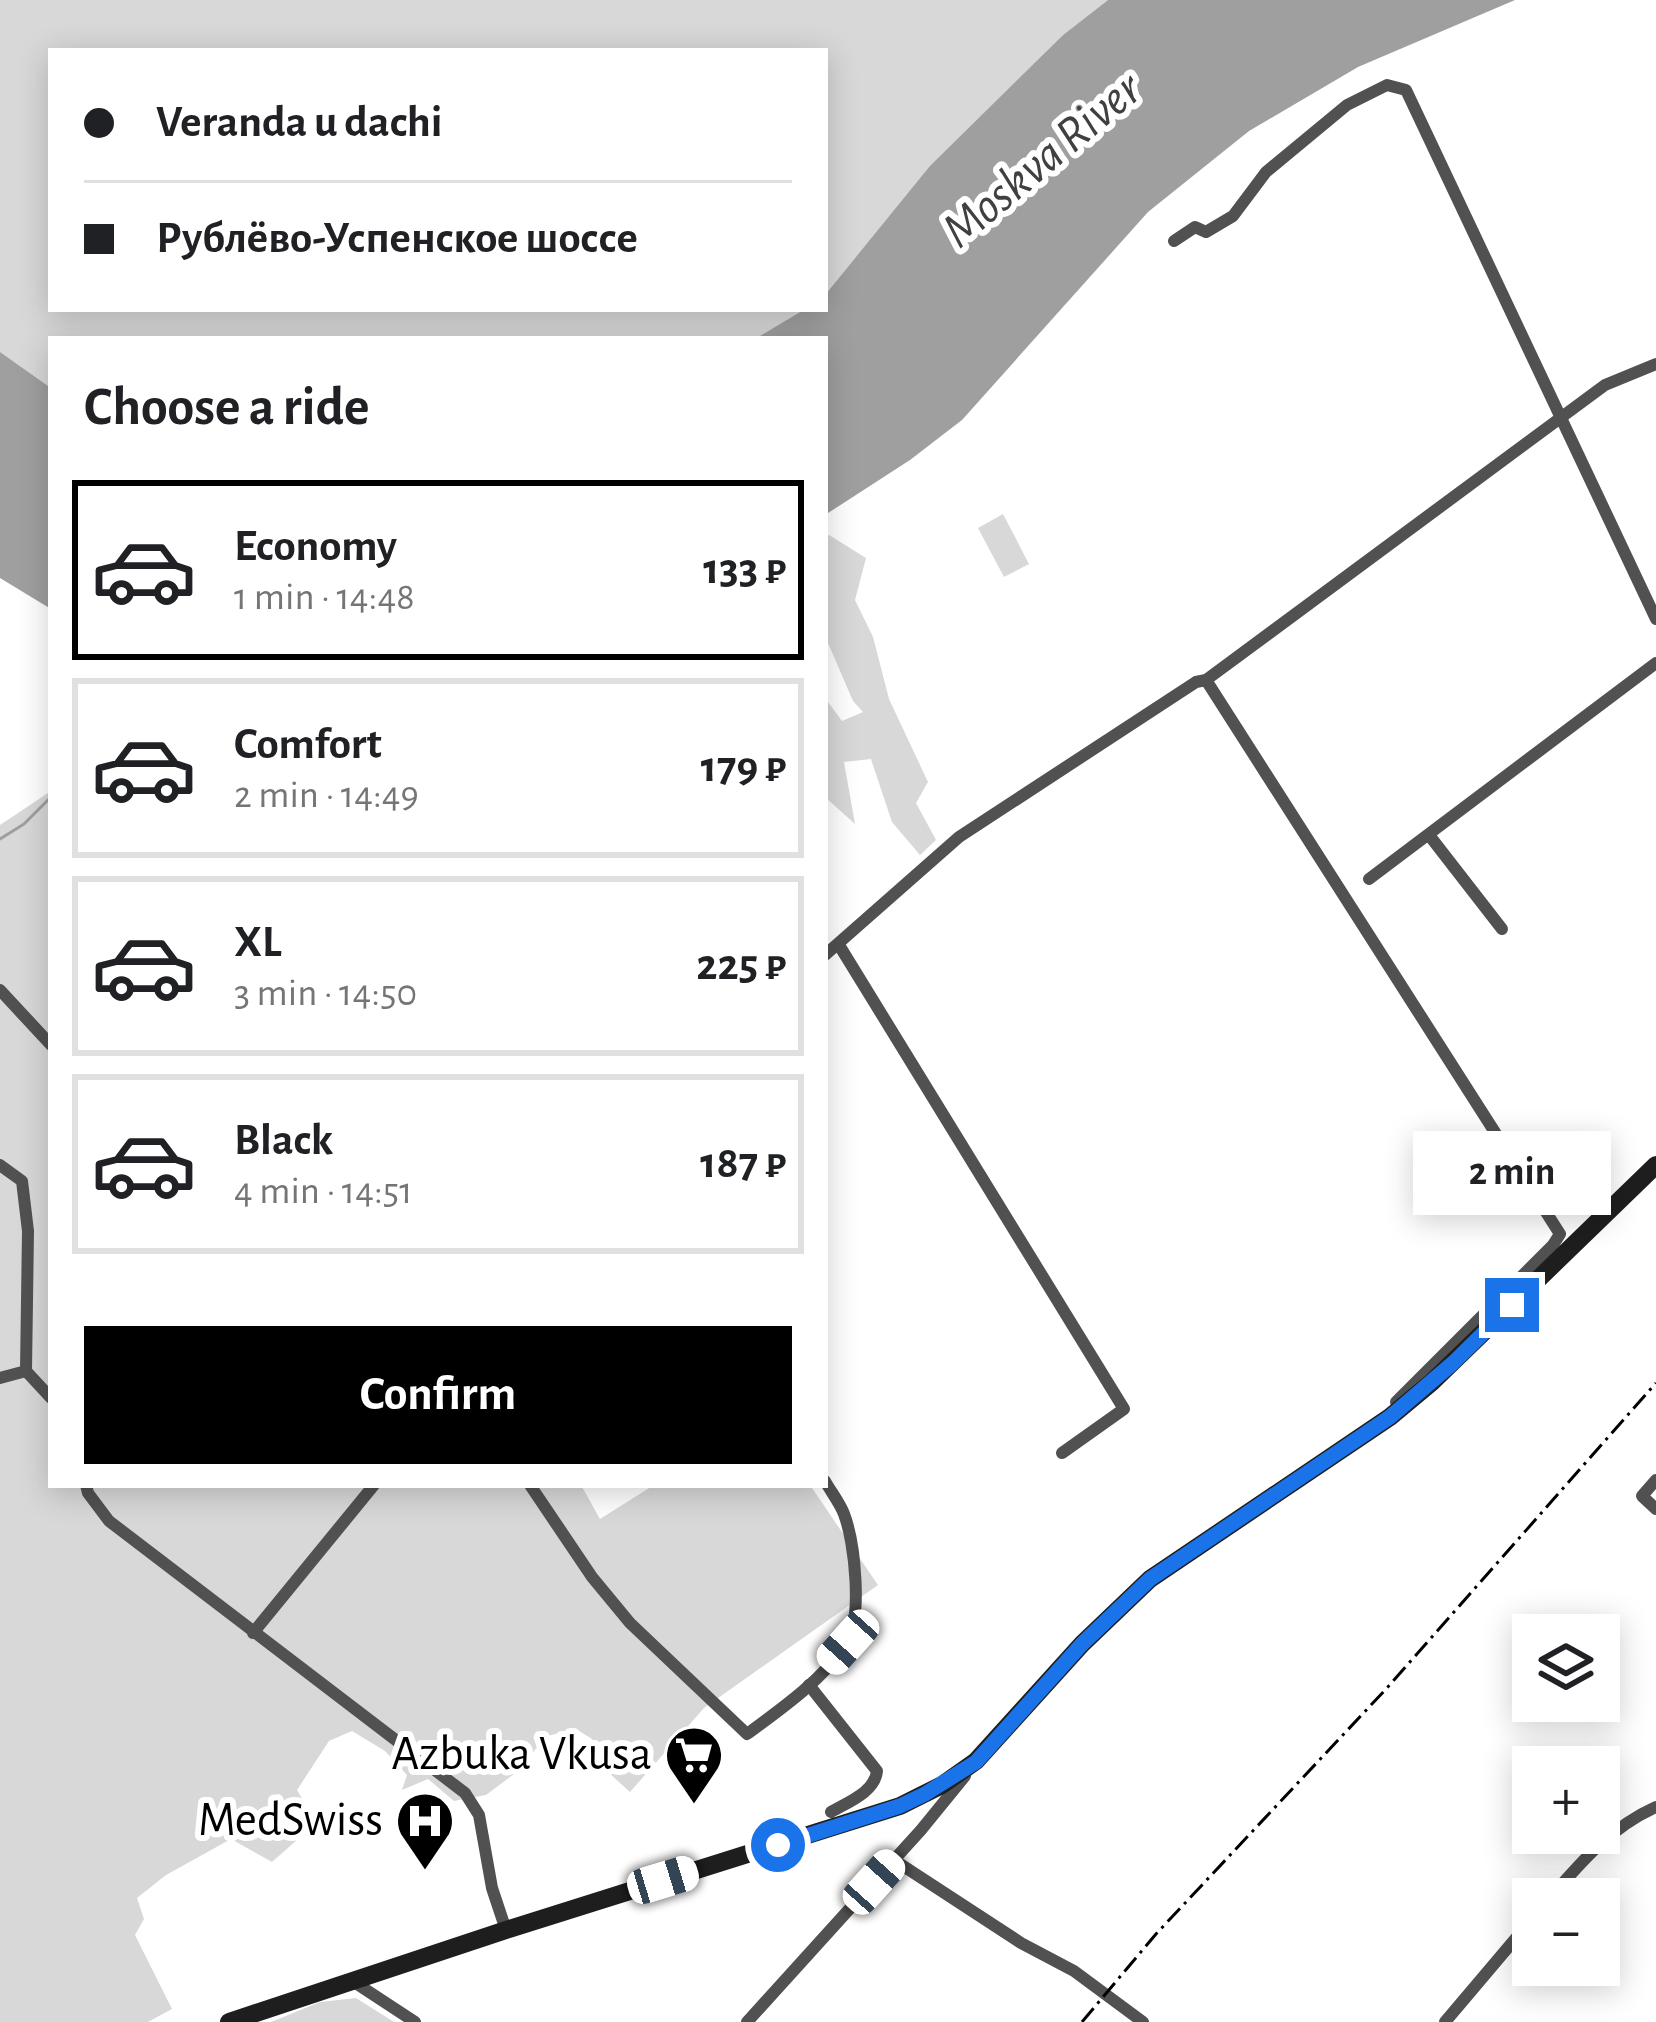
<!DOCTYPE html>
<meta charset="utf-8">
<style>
body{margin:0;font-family:"Alegreya Sans",sans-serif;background:#f2f2f2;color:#202124;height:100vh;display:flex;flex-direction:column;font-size:45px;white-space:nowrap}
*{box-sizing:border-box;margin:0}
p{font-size:39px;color:#757577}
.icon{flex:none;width:66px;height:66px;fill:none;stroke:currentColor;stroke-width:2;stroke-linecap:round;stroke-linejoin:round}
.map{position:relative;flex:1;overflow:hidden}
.details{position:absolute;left:48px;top:336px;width:780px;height:1152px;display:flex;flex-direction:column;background:#fff;border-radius:0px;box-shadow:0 6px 30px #0003}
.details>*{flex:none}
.guide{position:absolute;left:48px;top:48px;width:780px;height:264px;border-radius:0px;box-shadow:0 6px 30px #0003;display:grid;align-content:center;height:264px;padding:0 36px;background:#fff}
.controls{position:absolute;left:1512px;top:1614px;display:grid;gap:24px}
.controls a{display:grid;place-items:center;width:108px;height:108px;border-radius:0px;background:#fff;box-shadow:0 6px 30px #0003;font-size:60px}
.end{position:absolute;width:54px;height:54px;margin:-27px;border:15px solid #1a73e8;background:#fff;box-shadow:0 0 0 6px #fff}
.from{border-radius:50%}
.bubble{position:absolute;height:84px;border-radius:0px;background:#fff;box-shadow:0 6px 30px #0003;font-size:39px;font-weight:700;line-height:84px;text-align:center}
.car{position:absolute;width:36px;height:72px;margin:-36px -18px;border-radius:15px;box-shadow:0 0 9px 3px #0007;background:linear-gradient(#fff 24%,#345 0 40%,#fff 0 76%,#345 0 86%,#fff 0)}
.guide b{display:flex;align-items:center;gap:42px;height:114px;font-size:45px}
.guide b+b{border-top:3px solid #e0e0e0}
.guide i{width:30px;height:30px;background:#202124}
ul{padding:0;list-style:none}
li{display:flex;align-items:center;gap:36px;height:180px;margin:0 24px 18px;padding:0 12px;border:6px solid #e0e0e0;border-radius:0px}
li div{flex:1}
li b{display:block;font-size:45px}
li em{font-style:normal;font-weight:700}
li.selected{border-color:#000}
li>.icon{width:108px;height:108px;stroke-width:1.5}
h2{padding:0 36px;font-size:54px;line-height:144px}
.primary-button{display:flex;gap:24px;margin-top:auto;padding:24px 36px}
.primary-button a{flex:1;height:138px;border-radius:0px;background:#000;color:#fff;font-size:48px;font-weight:700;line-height:138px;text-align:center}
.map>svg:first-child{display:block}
.green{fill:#d8d8d8}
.water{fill:#9f9f9f}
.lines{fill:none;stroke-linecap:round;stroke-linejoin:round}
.stream{stroke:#9f9f9f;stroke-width:3}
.minor{stroke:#515151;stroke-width:12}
.secondary{stroke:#1e1e1e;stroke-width:18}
.rail{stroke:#000;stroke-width:3;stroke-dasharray:18 6 3 6;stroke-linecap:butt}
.route{stroke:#1a73e8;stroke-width:15}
.labels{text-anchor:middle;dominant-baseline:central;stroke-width:12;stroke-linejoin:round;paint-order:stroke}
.poi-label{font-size:48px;fill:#000;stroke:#fff;text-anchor:end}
.water-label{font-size:51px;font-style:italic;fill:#404040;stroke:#fff}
</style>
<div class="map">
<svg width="1656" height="2022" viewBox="0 0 1656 2022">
<rect width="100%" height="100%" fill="#fff"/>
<g class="green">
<path d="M0,0H1108L1063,35L931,166L825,295V51H51V309H805L755,339H51V388L0,352Z"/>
<path d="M1003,514L1029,564L1004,577L978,528Z"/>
<path d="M829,535L866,558L855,600L873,637L889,699L928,782L916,803L936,840L920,855L892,822L871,759L844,762L855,824L825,797V698L842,721L863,712L853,701L825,636V537Z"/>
<path d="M51,791V1485H581L600,1519L654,1485H810L878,1585L704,1708L630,1792L609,1773L592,1739L576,1729L547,1736L514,1774L486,1795L454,1801L428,1779L402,1790L407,1775L385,1751L352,1731L329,1741L297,1790L310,1812L306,1832L272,1862L231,1839L166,1875L137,1898L144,1919L135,1935L172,2009L148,2022H0V825Z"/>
<path d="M356,1998L394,2022H271L320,2002Z"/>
</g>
<g class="water">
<path d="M1108,0H1515L1358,67L1249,131L1148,212L962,420L910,460L825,515V339H755L805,309H825V295L930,166L1063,35Z"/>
<path d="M0,352L51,388V609L0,578Z"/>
</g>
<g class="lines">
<path class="stream" d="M0,839L24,824L51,797"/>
<g class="minor">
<path d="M1174,241L1195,227L1206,232L1233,216L1266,172L1347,105L1387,85L1406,90L1656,619"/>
<path d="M1206,680L1560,1234L1553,1245L1396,1402"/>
<path d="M1429,835L1502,929"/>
<path d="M1369,879L1656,663"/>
<path d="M839,945L1124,1409L1062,1453"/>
<path d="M825,955L959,837L1196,682L1206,680L1605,385L1656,364"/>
<path d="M0,990L51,1045"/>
<path d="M0,1165L22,1181L28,1231L26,1371L51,1398"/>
<path d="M0,1378L26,1371"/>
<path d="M1656,1480L1642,1496L1656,1509"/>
<path d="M86,1485L88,1493L109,1521L465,1793L479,1815L492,1888L506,1930"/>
<path d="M530,1485L592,1577L630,1623L747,1734C781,1709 821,1681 846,1645C863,1619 855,1543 844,1514C840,1503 831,1492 825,1481"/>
<path d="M253,1633L374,1485"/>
<path d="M809,1685L877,1771C875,1792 848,1802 831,1812"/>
<path d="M894,1860L1021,1943L1074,1971L1143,2022"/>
<path d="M1549,1899C1581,1862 1611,1827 1656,1807"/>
<path d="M351,1980L415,2022"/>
<path d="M747,2022L921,1830L965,1776"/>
<path d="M1445,2022L1533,1918"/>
</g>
<path class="secondary" d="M229,2022L506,1930L900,1806L942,1785L976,1761L1082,1644L1150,1579L1390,1417L1432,1382L1656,1165"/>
<path class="rail" d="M1082,2022L1156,1934L1387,1688L1656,1383"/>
</g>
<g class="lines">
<path class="route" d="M778,1845L900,1806L925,1794L976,1762L1082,1644L1150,1579L1390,1417L1453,1363L1512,1305"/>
</g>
<defs>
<g id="supermarket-pin" transform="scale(3)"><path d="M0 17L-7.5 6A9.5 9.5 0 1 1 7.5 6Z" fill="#000" stroke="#fff"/><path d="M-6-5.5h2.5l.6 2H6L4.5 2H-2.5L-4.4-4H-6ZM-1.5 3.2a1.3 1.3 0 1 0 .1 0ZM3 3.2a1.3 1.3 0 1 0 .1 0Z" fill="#fff"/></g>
<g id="hospital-pin" transform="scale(3)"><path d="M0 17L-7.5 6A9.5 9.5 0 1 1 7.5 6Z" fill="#000" stroke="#fff"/><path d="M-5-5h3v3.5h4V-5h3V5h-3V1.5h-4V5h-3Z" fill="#fff"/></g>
</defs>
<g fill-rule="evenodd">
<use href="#supermarket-pin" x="694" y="1755"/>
<use href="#hospital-pin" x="425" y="1821"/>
</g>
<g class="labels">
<g class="poi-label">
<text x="652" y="1755">Azbuka Vkusa</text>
<text x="383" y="1821">MedSwiss</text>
</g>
<g class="water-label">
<text transform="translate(1042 160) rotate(-40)">Moskva River</text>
</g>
</g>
</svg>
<div class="controls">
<a><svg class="icon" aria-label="layers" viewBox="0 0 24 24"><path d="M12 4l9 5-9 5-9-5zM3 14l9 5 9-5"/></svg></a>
<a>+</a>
<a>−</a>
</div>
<i class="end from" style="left:778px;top:1845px"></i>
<i class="end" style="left:1512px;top:1305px"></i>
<div class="bubble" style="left:1413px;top:1131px;width:198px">2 min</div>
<i class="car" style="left:848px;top:1642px;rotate:222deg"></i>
<i class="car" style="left:663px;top:1880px;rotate:73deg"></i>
<i class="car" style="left:874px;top:1882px;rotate:42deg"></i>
<div class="guide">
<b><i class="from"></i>Veranda u dachi</b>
<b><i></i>Рублёво-Успенское шоссе</b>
</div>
<section class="details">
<h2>Choose a ride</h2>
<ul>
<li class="selected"><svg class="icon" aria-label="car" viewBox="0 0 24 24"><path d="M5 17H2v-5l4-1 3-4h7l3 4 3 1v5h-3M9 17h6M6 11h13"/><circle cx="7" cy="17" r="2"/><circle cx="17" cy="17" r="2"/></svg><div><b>Economy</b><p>1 min · 14:48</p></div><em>133 ₽</em></li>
<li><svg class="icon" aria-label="car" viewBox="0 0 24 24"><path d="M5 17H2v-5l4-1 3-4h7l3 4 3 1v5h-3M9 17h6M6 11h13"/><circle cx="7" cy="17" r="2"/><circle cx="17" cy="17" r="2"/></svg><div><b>Comfort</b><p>2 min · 14:49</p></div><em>179 ₽</em></li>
<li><svg class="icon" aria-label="car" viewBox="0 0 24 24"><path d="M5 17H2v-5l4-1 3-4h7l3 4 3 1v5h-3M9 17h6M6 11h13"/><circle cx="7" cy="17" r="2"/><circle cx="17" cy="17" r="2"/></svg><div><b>XL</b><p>3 min · 14:50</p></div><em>225 ₽</em></li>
<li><svg class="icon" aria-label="car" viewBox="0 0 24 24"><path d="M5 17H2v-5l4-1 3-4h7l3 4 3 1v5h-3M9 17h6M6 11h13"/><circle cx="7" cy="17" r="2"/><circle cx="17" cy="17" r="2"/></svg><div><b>Black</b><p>4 min · 14:51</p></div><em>187 ₽</em></li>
</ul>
<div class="primary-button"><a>Confirm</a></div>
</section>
</div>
